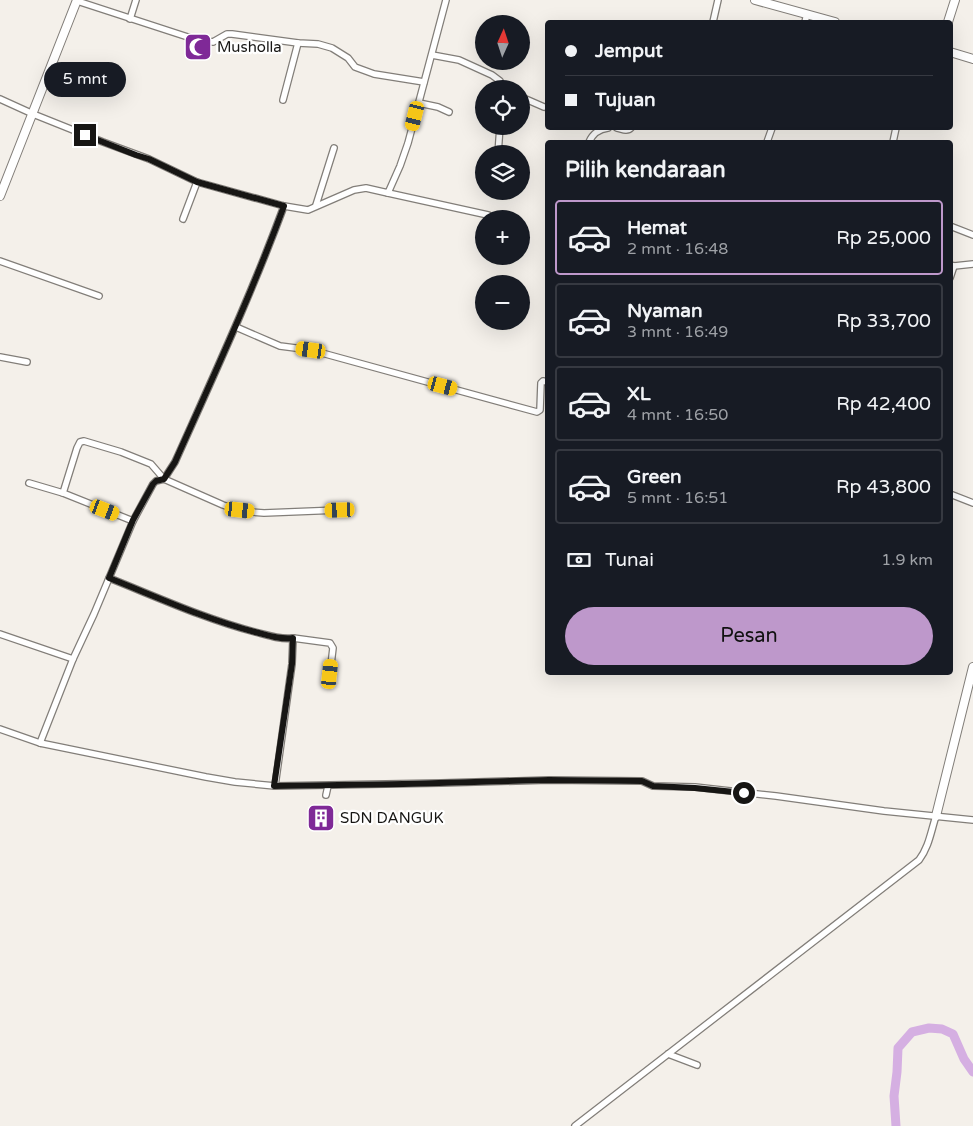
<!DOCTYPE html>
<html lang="id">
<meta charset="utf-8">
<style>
body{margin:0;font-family:"Varela Round",sans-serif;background:#20242c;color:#f1f3f6;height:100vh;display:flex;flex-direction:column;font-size:19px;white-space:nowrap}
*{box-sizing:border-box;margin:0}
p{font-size:16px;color:#9ea1a6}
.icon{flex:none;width:28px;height:28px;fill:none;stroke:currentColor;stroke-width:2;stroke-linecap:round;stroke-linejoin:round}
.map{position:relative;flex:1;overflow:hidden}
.details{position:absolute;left:545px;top:140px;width:408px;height:535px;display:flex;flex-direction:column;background:#171b24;border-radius:5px;box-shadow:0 5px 20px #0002}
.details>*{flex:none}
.banner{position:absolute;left:545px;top:20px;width:408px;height:110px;border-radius:5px;box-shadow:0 5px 20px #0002;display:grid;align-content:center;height:110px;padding:0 20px;background:#171b24}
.needle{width:32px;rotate:3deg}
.fabs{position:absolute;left:475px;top:15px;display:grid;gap:10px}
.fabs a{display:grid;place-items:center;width:55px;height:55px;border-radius:50%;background:#171b24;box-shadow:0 5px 20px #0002;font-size:25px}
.end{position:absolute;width:22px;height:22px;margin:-11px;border:6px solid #171614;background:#fff;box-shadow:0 0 0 2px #fff}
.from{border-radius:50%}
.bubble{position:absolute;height:35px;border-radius:18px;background:#171b24;box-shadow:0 5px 20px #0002;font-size:16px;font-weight:600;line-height:35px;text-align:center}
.car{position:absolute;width:15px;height:30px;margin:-15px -8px;border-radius:6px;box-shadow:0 0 4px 1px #0007;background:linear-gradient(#f5c518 24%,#345 0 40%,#f5c518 0 76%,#345 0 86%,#f5c518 0)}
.banner b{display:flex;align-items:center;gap:18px;height:48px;font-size:19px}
.banner b+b{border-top:1px solid #363941}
.banner i{width:12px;height:12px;background:#f1f3f6}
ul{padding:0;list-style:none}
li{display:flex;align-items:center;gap:15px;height:75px;margin:0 10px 8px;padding:0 10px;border:2px solid #363941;border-radius:5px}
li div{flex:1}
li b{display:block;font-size:19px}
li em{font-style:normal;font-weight:600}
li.active{border-color:#be98cb}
li>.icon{width:45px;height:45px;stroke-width:1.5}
h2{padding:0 20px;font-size:22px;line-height:60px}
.pay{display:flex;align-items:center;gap:12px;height:55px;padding:0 20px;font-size:19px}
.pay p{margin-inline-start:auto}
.primary-button{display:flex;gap:10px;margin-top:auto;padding:10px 20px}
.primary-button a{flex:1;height:58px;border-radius:30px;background:#be98cb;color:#111;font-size:20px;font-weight:600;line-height:58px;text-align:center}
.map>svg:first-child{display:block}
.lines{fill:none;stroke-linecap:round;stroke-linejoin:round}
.river{stroke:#d5afe2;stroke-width:9}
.street-casing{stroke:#827e79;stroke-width:8}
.secondary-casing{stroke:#827e79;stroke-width:10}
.street{stroke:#fff;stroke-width:5.5}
.secondary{stroke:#fff;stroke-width:8}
.route{stroke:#171614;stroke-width:6}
.labels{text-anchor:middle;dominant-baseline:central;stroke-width:4.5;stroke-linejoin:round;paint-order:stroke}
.poi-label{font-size:15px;fill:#171614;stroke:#fff;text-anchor:start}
</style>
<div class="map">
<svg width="973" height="1126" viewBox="0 0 973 1126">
<rect width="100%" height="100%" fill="#f4f0ea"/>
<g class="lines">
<path class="river" d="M896,1126L894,1096L897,1072L898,1048L912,1032L929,1028L942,1029L953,1034L964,1059L973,1072"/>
<g class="street-casing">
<g id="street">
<path d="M77,1L197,40L213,42L227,34H232L298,43L318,44L332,48L348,58L355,67L374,74L424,82"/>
<path d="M130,19L136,0"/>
<path d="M713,22L718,0"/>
<path d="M805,22L807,14"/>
<path d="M432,55L459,60L492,75L500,81L501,89"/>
<path d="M501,84L508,89"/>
<path d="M521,97L544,107"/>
<path d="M0,99L33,114L103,142L149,159L197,182L284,206L308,210L354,190L366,188L388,193L400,166L408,143L446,0"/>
<path d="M283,100L298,43"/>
<path d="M419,103L438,107L449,112"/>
<path d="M617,128C622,129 627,132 631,128"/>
<path d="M589,142C593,133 599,129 608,128"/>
<path d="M767,142L772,128"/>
<path d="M893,142L896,128"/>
<path d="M498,154L500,126"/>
<path d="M388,193L488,215"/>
<path d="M316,205L334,148"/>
<path d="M183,219L197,182"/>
<path d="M950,226L973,235"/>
<path d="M0,261L99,296"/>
<path d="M950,265L954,266L973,264"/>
<path d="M950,278L954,266"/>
<path d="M236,327L280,346L311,350L537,412L540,410L541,383L543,381L548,382"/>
<path d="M0,357L27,362"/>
<path d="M29,483L63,493L133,521"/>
<path d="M63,493L77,448L80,442L84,441L121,452L151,464L164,479L223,505L240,511L264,513L339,510"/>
<path d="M950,494L973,503"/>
<path d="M109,578C157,597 205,619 255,632C267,635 280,640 293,638L292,664L275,786"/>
<path d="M0,634L73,659"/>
<path d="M293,638L330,643L333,648L330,673"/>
<path d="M0,729L40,743L206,777L235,782L275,786L441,783L549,780L642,781L653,786L695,787L776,796L884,811L973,820"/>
<path d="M40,743L73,659L94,614L133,521L153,484L156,481L164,479L175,462C213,377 252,293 284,206"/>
<path d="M326,795L328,786"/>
<path d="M668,1054L697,1065"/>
<path d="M575,1126L919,860C929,847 931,831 936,816"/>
</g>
</g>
<g class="secondary-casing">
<g id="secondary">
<path d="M755,0L835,22"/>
<path d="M948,22L955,0"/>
<path d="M950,52L973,59"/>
<path d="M0,196L77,0"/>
<path d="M936,816L973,667"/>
</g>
</g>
<use href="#street" class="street"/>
<use href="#secondary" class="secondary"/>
</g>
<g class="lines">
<path class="route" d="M85,135L136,155L149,159L197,182L284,206C252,293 213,377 175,462L164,479L156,481L153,484L133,520L109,578C157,597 205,619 255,632C267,635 280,640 293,638L292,664L274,786L403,784L549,780L642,781L653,786L695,788L744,793"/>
</g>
<defs>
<g id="mosque-square" transform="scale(1.4375)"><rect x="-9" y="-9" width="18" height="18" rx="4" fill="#7f2997" stroke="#fff"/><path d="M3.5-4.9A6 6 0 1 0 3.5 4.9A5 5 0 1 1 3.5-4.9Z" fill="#fff"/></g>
<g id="building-square" transform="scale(1.4375)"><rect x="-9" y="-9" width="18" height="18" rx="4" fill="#7f2997" stroke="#fff"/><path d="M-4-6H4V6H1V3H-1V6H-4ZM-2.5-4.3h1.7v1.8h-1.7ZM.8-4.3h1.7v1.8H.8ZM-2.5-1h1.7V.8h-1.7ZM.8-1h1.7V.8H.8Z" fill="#fff"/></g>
</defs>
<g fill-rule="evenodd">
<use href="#mosque-square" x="198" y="47"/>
<use href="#building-square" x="321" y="818"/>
</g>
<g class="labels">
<g class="poi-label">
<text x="217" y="47">Musholla</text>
<text x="340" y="818">SDN DANGUK</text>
</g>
</g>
</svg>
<div class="fabs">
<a><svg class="needle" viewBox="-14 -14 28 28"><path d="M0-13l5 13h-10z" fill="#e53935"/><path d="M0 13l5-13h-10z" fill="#9ea1a6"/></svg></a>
<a><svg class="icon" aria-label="locate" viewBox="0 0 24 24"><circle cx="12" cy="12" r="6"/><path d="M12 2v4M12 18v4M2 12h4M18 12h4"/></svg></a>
<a><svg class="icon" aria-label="layers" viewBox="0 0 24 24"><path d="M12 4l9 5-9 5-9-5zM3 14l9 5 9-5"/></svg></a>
<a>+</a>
<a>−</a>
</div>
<i class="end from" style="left:744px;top:793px"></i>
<i class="end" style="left:85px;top:135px"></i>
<div class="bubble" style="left:44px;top:62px;width:82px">5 mnt</div>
<i class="car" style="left:415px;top:116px;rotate:194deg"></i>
<i class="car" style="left:311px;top:350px;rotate:278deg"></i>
<i class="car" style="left:443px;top:386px;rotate:105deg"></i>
<i class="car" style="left:105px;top:510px;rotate:111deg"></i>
<i class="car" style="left:240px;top:510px;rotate:96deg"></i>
<i class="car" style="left:340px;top:510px;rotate:268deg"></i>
<i class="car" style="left:330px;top:674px;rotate:6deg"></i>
<div class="banner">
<b><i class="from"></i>Jemput</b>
<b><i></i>Tujuan</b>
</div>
<section class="details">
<h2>Pilih kendaraan</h2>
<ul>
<li class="active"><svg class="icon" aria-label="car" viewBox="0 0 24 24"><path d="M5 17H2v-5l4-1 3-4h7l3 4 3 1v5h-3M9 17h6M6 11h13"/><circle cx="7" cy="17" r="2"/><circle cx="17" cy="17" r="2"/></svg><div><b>Hemat</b><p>2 mnt · 16:48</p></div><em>Rp 25,000</em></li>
<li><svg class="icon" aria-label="car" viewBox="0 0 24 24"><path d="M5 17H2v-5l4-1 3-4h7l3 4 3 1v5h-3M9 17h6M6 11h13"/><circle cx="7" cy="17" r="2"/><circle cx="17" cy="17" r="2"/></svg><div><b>Nyaman</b><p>3 mnt · 16:49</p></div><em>Rp 33,700</em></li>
<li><svg class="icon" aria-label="car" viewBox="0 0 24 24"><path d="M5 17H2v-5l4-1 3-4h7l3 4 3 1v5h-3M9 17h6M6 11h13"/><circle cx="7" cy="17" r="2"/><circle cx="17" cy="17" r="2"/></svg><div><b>XL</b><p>4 mnt · 16:50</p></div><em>Rp 42,400</em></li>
<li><svg class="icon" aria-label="car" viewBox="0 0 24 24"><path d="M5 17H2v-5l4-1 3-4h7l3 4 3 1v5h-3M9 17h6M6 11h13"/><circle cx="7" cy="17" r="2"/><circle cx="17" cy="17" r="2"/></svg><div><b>Green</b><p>5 mnt · 16:51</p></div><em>Rp 43,800</em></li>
</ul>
<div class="pay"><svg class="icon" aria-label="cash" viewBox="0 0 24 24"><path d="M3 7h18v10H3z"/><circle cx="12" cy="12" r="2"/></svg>Tunai<p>1.9 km</p></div>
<div class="primary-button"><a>Pesan</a></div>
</section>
</div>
